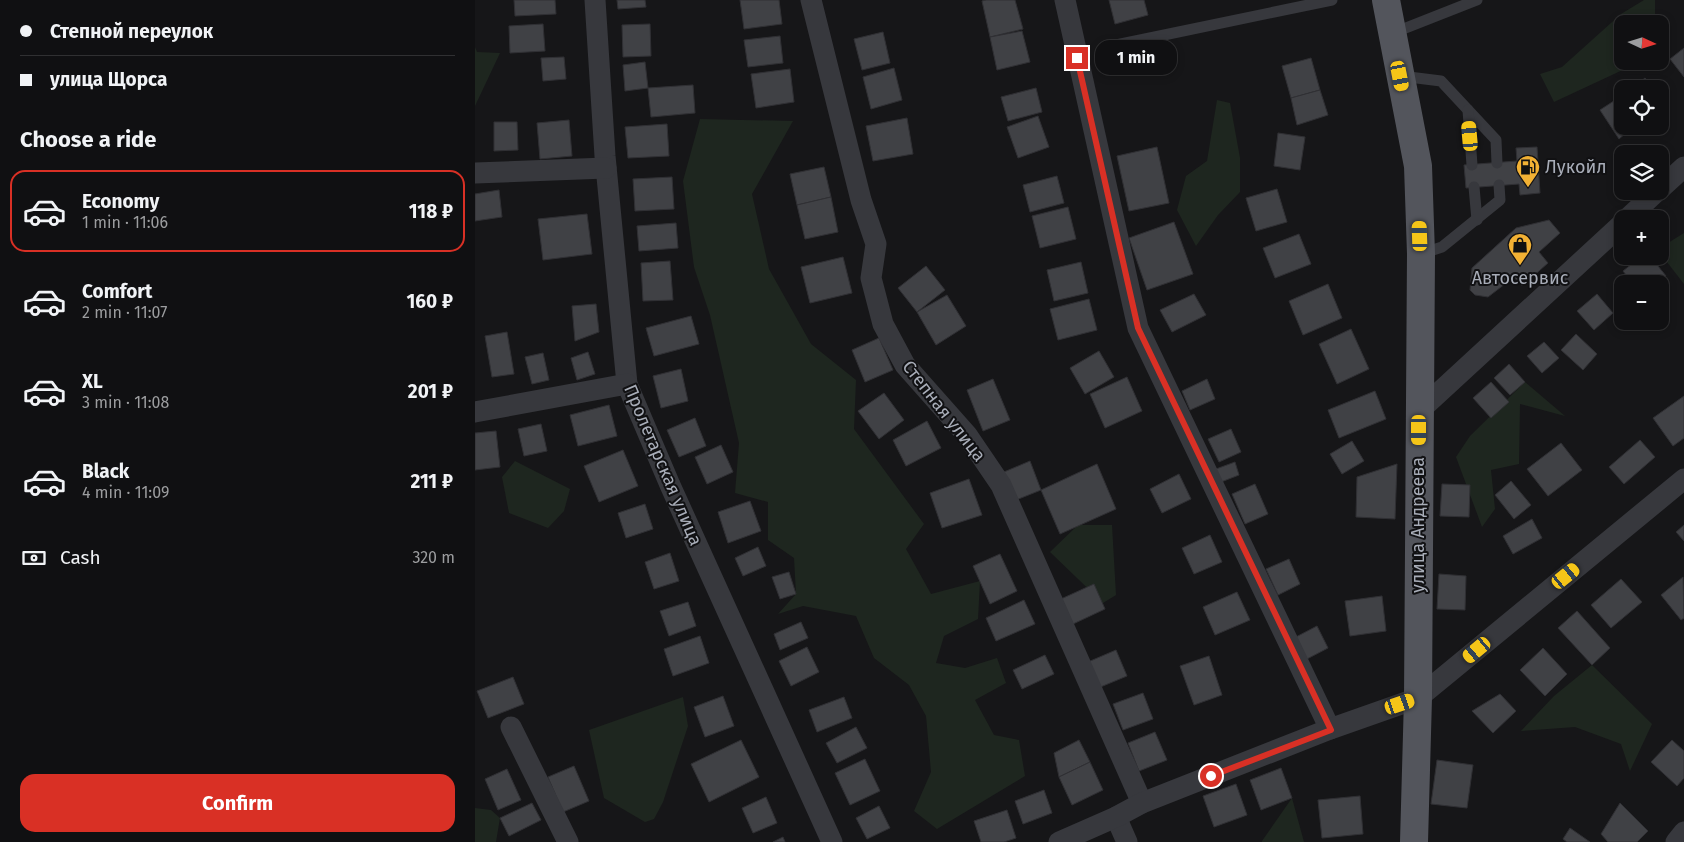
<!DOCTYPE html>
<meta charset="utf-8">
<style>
body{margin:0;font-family:"Fira Sans",sans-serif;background:#1e1e20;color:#f1f3f6;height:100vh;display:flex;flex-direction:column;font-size:19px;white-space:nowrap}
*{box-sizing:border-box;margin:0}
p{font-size:16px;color:#9c9d9f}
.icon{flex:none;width:28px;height:28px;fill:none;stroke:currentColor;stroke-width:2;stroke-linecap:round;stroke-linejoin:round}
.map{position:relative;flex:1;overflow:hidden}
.sheet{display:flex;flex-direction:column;background:#101012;width:475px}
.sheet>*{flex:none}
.banner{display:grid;align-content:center;height:110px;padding:0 20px;background:#101012}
.needle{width:32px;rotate:94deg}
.buttons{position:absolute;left:1139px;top:15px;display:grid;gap:10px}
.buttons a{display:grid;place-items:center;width:55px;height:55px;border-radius:10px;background:#101012;box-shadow:0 2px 8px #0003,0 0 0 1px #303032;font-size:25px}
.end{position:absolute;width:22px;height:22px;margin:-11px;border:6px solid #d93025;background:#fff;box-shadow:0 0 0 2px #fff}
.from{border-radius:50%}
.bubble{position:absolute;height:35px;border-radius:15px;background:#101012;box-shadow:0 2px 8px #0003,0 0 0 1px #303032;font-size:16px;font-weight:700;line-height:35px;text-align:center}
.car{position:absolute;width:15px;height:30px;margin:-15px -8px;border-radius:6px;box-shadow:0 0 4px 1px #0007;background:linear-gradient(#f5c518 24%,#345 0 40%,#f5c518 0 76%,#345 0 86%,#f5c518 0)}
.banner b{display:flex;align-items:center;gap:18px;height:48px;font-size:19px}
.banner b+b{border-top:1px solid #303032}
.banner i{width:12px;height:12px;background:#f1f3f6}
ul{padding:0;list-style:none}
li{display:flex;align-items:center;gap:15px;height:82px;margin:0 10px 8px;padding:0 10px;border:2px solid transparent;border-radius:15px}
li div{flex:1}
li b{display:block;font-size:19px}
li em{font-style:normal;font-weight:700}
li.selected{border-color:#d93025}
li>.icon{width:45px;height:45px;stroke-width:1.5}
h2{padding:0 20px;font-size:22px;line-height:60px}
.pay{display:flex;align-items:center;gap:12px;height:55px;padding:0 20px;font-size:19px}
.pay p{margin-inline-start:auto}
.cta{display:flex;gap:10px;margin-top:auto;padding:10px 20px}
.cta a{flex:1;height:58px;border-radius:15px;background:#d93025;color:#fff;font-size:20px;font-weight:700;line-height:58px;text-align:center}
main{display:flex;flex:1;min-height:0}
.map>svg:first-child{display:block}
.green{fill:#1e261f}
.building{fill:#404145;stroke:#303034}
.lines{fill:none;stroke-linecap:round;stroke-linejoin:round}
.service{stroke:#37383d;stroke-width:11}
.minor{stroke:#37383d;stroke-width:21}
.primary{stroke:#53555c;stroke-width:28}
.route{stroke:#d93025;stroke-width:6}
.labels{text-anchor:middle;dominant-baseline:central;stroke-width:4;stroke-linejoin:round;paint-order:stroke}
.poi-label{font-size:18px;fill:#a8adb8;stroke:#111113;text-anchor:start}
.street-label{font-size:18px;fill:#a8adb8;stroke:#111113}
</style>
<main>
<section class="sheet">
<div class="banner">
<b><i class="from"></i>Степной переулок</b>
<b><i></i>улица Щорса</b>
</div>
<h2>Choose a ride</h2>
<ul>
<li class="selected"><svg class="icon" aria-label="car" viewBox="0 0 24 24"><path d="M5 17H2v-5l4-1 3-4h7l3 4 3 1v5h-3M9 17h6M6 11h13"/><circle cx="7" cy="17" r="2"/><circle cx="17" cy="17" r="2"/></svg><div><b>Economy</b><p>1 min · 11:06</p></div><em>118 ₽</em></li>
<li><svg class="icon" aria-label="car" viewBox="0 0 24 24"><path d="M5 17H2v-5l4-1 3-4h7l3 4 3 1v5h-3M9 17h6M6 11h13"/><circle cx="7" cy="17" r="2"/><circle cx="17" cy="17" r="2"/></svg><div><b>Comfort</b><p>2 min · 11:07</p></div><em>160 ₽</em></li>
<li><svg class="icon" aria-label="car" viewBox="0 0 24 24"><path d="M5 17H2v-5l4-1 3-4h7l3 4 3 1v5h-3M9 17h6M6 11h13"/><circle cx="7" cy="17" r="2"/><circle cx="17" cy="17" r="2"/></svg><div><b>XL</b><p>3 min · 11:08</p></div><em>201 ₽</em></li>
<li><svg class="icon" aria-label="car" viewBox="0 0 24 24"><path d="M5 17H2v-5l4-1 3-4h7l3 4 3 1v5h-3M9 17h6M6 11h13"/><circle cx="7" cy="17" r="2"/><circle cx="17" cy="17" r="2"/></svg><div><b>Black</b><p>4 min · 11:09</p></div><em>211 ₽</em></li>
</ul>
<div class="pay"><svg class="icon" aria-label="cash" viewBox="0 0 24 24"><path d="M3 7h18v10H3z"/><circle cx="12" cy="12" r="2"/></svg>Cash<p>320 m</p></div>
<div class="cta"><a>Confirm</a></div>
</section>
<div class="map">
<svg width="1209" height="842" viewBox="0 0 1209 842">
<rect width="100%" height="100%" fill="#161618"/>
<g class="green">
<path d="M1169,0H1180V24H1148V61H1167L1079,102L1065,74L1087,67L1146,14Z"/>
<path d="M0,47L2,52L25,53L0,106Z"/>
<path d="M742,100L755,103L765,158V192L743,215L721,246L702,210L711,176L732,161Z"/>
<path d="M225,119L318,121L277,194L294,269L336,344L381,380L379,429L449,524L431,549L456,594L505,581L503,619L469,636L461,663L490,668L522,658L531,683L500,700L519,735L544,740L550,776L462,829L439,811L456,772L451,716L434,685L399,658L381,616L328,606L303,614L321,594L319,558L293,540V502L260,493L264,443L235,315L219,267L208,181Z"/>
<path d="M1209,233V284L1185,253V248Z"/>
<path d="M1050,382L1090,416L1045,404L1044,464L1016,470L1020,509L1007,527L981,457L995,436Z"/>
<path d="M40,461L95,489L89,511L73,528L34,513L27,477Z"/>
<path d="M603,525H637L641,595L628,603L575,552Z"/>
<path d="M1117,665L1177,724L1155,771L1146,744L1100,727L1046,731L1079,696Z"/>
<path d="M208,697L213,726L188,802L179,819L170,822L129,798L114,730Z"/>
<path d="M817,798L829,842H787V841Z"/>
<path d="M0,808L16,810L25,818L21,842H0Z"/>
</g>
<g class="building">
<path d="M39,0H80L81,14L40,16Z"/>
<path d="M142,0H170L171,7L143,9Z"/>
<path d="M265,0H304L307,24L269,29Z"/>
<path d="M511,0H540L548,29L515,37L507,1Z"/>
<path d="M634,0H669L673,15L640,24Z"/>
<path d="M68,24L70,51L35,53L34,26Z"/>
<path d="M175,24L176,56L148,57L147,25Z"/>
<path d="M547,31L555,62L522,70L515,37Z"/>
<path d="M408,32L415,63L387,70L379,39Z"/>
<path d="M305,36L308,63L273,67L269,40Z"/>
<path d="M1209,48V77L1195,59Z"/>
<path d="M89,57L91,79L68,81L66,58Z"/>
<path d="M836,58L845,90L816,98L807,66Z"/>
<path d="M170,62L173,88L150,91L148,65Z"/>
<path d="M419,68L427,100L396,109L388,77Z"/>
<path d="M315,69L319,102L281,108L276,74Z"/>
<path d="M1170,78L1178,89H1156Z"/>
<path d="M218,85L220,113L176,117L173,88Z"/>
<path d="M561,88L567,112L533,121L526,97Z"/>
<path d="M845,90L853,115L822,125L816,98Z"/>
<path d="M1148,95V126H1159L1144,139L1125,110Z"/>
<path d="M563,116L574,147L543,158L532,127Z"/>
<path d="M432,118L438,154L398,161L391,126Z"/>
<path d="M94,120L97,156L65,159L62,123Z"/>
<path d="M19,122H42L43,150L19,151Z"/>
<path d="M192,124L194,156L153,158L150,127Z"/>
<path d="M803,133L830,137L825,170L799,166Z"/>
<path d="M682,147L694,203L654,211L642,156Z"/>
<path d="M1062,147L1065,193L1045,195L1044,184L991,188L989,165L1042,161L1041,148Z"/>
<path d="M349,167L356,197L322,205L315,174Z"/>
<path d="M582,176L589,203L555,212L548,185Z"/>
<path d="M197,177L199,209L160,211L158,179Z"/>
<path d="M802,189L812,222L781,231L771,198Z"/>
<path d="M24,190L27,217L0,221V194Z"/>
<path d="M356,197L363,232L330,239L322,205Z"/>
<path d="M593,207L601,239L565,248L557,216Z"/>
<path d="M112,214L117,254L68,260L63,219Z"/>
<path d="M1074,220L1085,233L1064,252L1073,263L1047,286L1039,277L1013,297L1000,295L995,290L997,268L1041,228Z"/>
<path d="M699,222L718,274L672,290L654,238Z"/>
<path d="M201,223L203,248L164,251L162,226Z"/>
<path d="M824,234L836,264L800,278L788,248Z"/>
<path d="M1167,256H1175L1191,276L1181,284H1158L1148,271Z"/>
<path d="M368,257L377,293L335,303L326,267Z"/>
<path d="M195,261L198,300L168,301L166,263Z"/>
<path d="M606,262L613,293L579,301L572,270Z"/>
<path d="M451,266L470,290L442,312L423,288Z"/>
<path d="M853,284L867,318L828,335L814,301Z"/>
<path d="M719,294L731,315L697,332L685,310Z"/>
<path d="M1122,294L1138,313L1119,330L1102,311Z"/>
<path d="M472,295L491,326L461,345L442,312Z"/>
<path d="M614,299L622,330L583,340L575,309Z"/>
<path d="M121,304L124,332L100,341L97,306Z"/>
<path d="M216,316L224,344L179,356L171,328Z"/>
<path d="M876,329L894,369L862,384L844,344Z"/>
<path d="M32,332L39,374L17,377L10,336Z"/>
<path d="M1101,334L1122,354L1108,370L1086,350Z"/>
<path d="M404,338L418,370L390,382L377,350Z"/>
<path d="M1069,342L1084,358L1067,373L1052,356Z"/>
<path d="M624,351L639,377L610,394L595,368Z"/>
<path d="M113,352L120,374L102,380L96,358Z"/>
<path d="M68,353L74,380L57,384L50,357Z"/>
<path d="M1034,364L1050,382L1035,395L1019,378Z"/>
<path d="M206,369L213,401L186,408L178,376Z"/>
<path d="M652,377L667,411L630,428L615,394Z"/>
<path d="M518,379L535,420L508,431L492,390Z"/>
<path d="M732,379L740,399L715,410L707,391Z"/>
<path d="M1016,382L1034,402L1016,418L998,398Z"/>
<path d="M900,391L911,419L864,438L853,410Z"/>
<path d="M409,393L429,420L404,439L383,411Z"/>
<path d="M1209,396V438L1198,446L1178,418Z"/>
<path d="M134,405L142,436L103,446L95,415Z"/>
<path d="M220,418L231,446L204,457L192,430Z"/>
<path d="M452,421L466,448L431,466L418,440Z"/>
<path d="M66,424L72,451L49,456L43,429Z"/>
<path d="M756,429L766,452L744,462L733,439Z"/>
<path d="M21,431L25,467L0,470V433Z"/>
<path d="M1165,440L1180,457L1149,484L1134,467Z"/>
<path d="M877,441L889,461L867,474L855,454Z"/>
<path d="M1086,443L1107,470L1073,496L1052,469Z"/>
<path d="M246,445L258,472L232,484L220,457Z"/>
<path d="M148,450L163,486L124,502L109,466Z"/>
<path d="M555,461L566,490L541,500L529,472Z"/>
<path d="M760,462L764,475L746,482L741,469Z"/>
<path d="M622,464L641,509L585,534L566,490Z"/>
<path d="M922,464L920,519L881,517L882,477Z"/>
<path d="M704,474L716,499L687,513L675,489Z"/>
<path d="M494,479L507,515L467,528L455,493Z"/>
<path d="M1036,481L1056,505L1039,519L1020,495Z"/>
<path d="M780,484L793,514L770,524L757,494Z"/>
<path d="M967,484L995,485L994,517L965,516Z"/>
<path d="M275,501L286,531L253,543L243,512Z"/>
<path d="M170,504L178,529L151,538L143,513Z"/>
<path d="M1057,519L1067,538L1038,554L1028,536Z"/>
<path d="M1209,525V541L1201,532Z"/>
<path d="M735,535L747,562L719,574L707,548Z"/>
<path d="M283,547L291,566L268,576L260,558Z"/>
<path d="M195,553L204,581L179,589L170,562Z"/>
<path d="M525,554L542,591L515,604L498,566Z"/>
<path d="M814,559L825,584L803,595L791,569Z"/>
<path d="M314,572L321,594L305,599L297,577Z"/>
<path d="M964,574L991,576L990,610L962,609Z"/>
<path d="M1208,577L1209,618L1206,620L1186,595Z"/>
<path d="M1146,579L1167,602L1136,628L1116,605Z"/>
<path d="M619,584L630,609L598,624L586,599Z"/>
<path d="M762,592L775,620L740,635L728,607Z"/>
<path d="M907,596L911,631L875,636L870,601Z"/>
<path d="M549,600L560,624L521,641L511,618Z"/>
<path d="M213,602L221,626L194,636L185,611Z"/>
<path d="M1102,611L1135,648L1117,665L1083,628Z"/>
<path d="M326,622L333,638L305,650L299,634Z"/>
<path d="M842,626L853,648L830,660L819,638Z"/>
<path d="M225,636L234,663L198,676L189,649Z"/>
<path d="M332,647L344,672L316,686L304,661Z"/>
<path d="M1068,648L1092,674L1070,696L1045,670Z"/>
<path d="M641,650L652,676L623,688L613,662Z"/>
<path d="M570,655L579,674L547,689L538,670Z"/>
<path d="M734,656L747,695L719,705L705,666Z"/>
<path d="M38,677L49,704L13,718L2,691Z"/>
<path d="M668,693L678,719L648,730L638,704Z"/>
<path d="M1025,694L1041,711L1018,733L997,711Z"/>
<path d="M248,696L259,726L230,737L219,707Z"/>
<path d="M369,697L377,718L342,732L334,710Z"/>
<path d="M381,727L392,748L362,763L351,743Z"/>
<path d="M680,732L692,760L664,771L653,743Z"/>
<path d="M266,740L284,777L234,802L216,764Z"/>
<path d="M604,740L615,762L584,777L579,753Z"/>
<path d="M1197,740L1209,751V778L1202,786L1176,762Z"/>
<path d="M390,759L405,791L375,805L360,773Z"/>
<path d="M962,760L998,765L992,808L956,804Z"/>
<path d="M615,762L628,790L597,805L584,777Z"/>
<path d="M99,766L114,801L88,812L73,777Z"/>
<path d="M806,768L817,798L786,810L775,780Z"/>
<path d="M32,769L46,800L23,810L10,779Z"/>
<path d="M761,784L772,815L739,827L728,796Z"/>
<path d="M569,790L577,813L548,824L540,801Z"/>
<path d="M885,796L888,834L847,838L843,800Z"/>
<path d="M291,797L302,823L278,833L267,808Z"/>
<path d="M57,803L66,820L34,836L25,818Z"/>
<path d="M1145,803L1173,831L1162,842H1133L1126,834Z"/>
<path d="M404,806L415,828L392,839L381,818Z"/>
<path d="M532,810L541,838L529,842H506L499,821Z"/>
<path d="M1095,828L1115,842H1092L1088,839Z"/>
<path d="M308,837L310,842H298Z"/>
</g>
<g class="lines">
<g class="service">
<path d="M918,33L1002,0"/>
<path d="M641,45L857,0"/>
<path d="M926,76L966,81L1021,140L1022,163"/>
<path d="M993,110L997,165"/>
<path d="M999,187L1002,220"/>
<path d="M946,254L967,247L1025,200L1024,185"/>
</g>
<g class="minor">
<path d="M120,0L130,156L152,384L195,485L357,842"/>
<path d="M336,0L386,200L401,244L396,278L408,324L430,365L492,435L526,485L667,803"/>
<path d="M590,0L663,328L855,729"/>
<path d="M0,173L131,168"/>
<path d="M1185,189L1209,167"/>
<path d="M1152,219L1182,191"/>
<path d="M944,411L1148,223"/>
<path d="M0,412L152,384"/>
<path d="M36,727L93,842"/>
<path d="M641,817L652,842"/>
<path d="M584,842L641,817L667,803L855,729L943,698L1209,479"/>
<path d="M1201,842L1209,832"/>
</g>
<path class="primary" d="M911,0L943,166L946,254L943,698L939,842"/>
</g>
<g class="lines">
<path class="route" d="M602,58L663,328L856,730L736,776"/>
</g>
<defs>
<g id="fuel-pin" transform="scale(1.25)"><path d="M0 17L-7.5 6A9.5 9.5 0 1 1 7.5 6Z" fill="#f2b134" stroke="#111113"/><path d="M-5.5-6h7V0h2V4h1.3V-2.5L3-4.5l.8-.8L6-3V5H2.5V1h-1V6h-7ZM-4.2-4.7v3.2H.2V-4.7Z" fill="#111"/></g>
<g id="shop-pin" transform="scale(1.25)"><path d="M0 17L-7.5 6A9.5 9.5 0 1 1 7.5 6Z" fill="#f2b134" stroke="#111113"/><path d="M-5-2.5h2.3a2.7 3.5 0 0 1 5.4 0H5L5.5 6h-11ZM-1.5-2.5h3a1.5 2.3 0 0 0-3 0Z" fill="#111"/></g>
</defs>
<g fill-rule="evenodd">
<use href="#fuel-pin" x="1053" y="167"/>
<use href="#shop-pin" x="1045" y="245"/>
</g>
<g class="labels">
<g class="poi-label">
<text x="1070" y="167">Лукойл</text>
<text x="1045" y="278" text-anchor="middle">Автосервис</text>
</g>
<g class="street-label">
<text transform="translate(469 411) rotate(52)">Степная улица</text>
<text transform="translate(188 465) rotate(67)">Пролетарская улица</text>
<text transform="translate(943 525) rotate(-90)">улица Андреева</text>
</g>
</g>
</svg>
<div class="buttons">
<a><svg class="needle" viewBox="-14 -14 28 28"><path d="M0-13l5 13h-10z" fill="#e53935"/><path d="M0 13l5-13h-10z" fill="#9c9d9f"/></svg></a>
<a><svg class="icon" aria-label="locate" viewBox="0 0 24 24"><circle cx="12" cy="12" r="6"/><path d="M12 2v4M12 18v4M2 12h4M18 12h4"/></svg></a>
<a><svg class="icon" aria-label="layers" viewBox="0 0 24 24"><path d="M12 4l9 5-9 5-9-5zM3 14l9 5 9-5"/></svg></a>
<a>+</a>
<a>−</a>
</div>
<i class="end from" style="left:736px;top:776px"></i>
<i class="end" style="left:602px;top:58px"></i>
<div class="bubble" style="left:620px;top:40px;width:82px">1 min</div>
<i class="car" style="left:925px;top:76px;rotate:169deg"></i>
<i class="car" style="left:995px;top:136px;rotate:355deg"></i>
<i class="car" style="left:945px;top:236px;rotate:358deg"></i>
<i class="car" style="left:944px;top:430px;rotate:180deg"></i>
<i class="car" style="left:1091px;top:576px;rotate:51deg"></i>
<i class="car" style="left:1002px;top:650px;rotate:230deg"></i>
<i class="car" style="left:925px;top:704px;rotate:71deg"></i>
</div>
</main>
